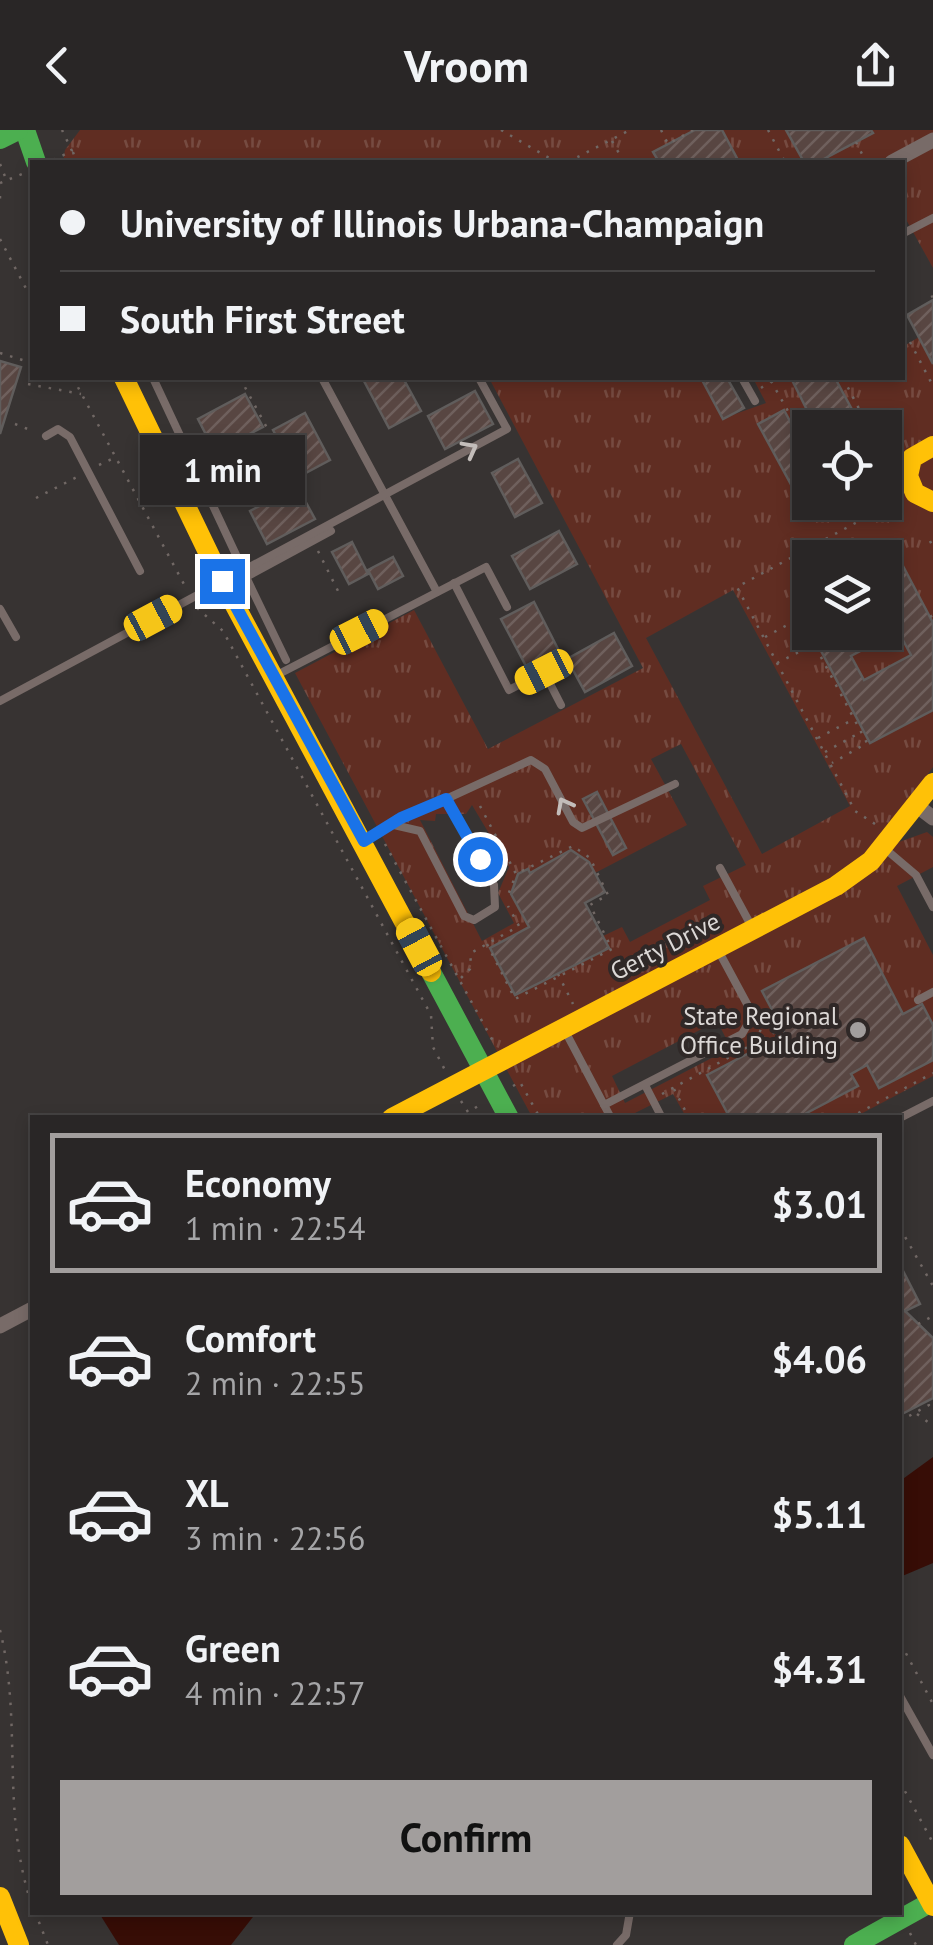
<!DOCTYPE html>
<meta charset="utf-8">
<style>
body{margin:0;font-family:"PT Sans",sans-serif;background:#312e2e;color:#f1f3f6;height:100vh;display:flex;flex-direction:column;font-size:38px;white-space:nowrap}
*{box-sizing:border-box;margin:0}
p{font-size:32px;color:#a5a5a7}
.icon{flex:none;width:55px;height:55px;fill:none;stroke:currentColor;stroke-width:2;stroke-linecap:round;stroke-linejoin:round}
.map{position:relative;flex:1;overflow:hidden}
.side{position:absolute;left:30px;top:985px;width:872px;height:800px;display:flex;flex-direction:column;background:#292626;border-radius:0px;box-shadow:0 5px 15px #0003,0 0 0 2px #454343}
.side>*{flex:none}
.guide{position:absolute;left:30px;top:30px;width:875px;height:220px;border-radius:0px;box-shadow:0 5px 15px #0003,0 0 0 2px #454343;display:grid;align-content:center;height:220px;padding:0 30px;background:#292626}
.buttons{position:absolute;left:792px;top:280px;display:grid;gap:20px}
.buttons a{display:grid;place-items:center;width:110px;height:110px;border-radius:0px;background:#292626;box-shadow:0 5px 15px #0003,0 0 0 2px #454343;font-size:50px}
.end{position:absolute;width:45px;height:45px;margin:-22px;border:12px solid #1a73e8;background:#fff;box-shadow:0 0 0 5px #fff}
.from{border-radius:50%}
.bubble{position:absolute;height:70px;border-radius:0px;background:#292626;box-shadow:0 5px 15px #0003,0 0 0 2px #454343;font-size:32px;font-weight:800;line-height:70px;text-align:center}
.car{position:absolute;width:30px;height:60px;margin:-30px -15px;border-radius:12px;box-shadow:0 0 8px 2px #0007;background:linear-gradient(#f5c518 24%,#345 0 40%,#f5c518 0 76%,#345 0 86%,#f5c518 0)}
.guide b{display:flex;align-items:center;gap:35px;height:95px;font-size:38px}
.guide b+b{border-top:2px solid #454343}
.guide i{width:25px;height:25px;background:#f1f3f6}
ul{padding:18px 0 0;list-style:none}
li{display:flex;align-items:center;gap:30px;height:140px;margin:0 20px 15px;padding:0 10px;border:5px solid transparent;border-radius:0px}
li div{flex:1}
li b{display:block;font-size:38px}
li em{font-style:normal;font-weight:800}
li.active{border-color:#a29e9d}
li>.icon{width:90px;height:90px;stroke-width:1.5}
.button{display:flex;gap:20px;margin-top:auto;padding:20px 30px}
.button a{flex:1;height:115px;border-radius:0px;background:#a29e9d;color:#111;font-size:40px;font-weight:800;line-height:115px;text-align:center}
header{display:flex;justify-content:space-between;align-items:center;height:130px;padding:0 30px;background:#292626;font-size:45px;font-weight:800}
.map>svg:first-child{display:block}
.grass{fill:url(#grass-tufts);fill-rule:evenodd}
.water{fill:#370d06}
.building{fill:url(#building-hatch);stroke:#605d5c;stroke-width:2.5;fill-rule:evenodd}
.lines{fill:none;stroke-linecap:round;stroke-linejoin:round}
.path{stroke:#716865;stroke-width:2.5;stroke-dasharray:2.5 8;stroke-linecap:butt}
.lane{stroke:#786b68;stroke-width:8}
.street{stroke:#786b68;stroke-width:15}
.fast{stroke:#4caf50;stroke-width:20}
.slow{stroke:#ffc107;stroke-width:20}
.oneway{stroke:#c3bdba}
.route{stroke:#1a73e8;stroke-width:12}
.poi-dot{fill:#a29e9d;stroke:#2f2827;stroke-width:4}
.labels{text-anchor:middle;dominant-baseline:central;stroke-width:8;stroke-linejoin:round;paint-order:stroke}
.street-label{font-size:25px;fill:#dcd8d6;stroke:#2f2827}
.poi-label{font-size:25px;fill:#dcd8d6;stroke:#2f2827;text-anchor:end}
</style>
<header><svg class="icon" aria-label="back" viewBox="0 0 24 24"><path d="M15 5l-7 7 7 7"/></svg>Vroom<svg class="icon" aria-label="share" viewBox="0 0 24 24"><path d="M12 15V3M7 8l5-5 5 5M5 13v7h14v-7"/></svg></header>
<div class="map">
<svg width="933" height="1815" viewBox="0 0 933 1815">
<defs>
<pattern id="grass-tufts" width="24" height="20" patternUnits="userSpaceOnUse" patternTransform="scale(2.5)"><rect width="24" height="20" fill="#602d22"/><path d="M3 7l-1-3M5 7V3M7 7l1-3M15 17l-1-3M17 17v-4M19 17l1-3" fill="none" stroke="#764b41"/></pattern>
<pattern id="building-hatch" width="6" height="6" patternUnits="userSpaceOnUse" patternTransform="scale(2.5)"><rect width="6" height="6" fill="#584642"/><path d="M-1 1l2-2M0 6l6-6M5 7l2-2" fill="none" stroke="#6f605d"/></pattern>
</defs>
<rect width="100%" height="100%" fill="#373332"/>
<g class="grass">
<path d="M80,0H695L654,22L659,32H63L65,20Z"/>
<path d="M722,0H786L804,32H739Z"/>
<path d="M871,0H933V138L903,84L902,32H818L872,4Z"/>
<path d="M919,207L933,234V493L903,436L885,445V428H810V484L804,488L870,613L933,580V637L888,701L885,717L927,702L933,707V737L897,756L933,825V895L922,874L903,884L864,809L763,861L785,904L708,945L730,987H686L673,964L627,987H532L295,543L414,480L488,619L643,538L489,248H701L724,288L766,273L755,252L764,248H792L816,297L810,298V372H885V298L862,297L837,252L845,248H902L904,216ZM733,460L850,676L762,724L646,508ZM681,614L746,735L703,756L710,770L630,812L622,797L603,806L608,818L515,865L491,818L529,797L511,764L518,744L528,740L530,743L571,720L589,732L595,743L687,695L651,629ZM472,675L509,737L498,763L514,793L482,811L420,690L435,691L436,684H466ZM717,891L731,918L625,973L612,946Z"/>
<path d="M898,501L911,525L864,550L851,526Z"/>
<path d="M933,930V946L855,987L797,988L857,955L851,944L867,935Z"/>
</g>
<g class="water">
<path d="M933,1327V1433L900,1447V1351Z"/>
<path d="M99,1783H256L231,1815H119Z"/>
</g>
<g class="building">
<path d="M722,0L739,32H659L653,22L695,0Z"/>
<path d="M786,0H871L873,3L818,32H804Z"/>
<path d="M933,170V234L907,185Z"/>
<path d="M0,231L21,237L0,304Z"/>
<path d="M370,248H403L421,281L389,298L364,251Z"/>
<path d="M701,248H727L744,278L723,289Z"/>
<path d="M791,248H835L862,298H816Z"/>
<path d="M475,261L493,294L445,319L428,286Z"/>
<path d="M245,264L263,297L215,322L198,289Z"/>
<path d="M784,280L810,329V372H824L806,382L758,294Z"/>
<path d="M305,283L330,330L298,347L273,300Z"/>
<path d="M518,329L542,373L515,387L492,343Z"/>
<path d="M297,356L315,389L267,414L250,381Z"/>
<path d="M559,401L577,434L530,459L512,426Z"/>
<path d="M352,412L368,444L349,454L332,422Z"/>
<path d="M393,427L403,446L378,459L368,440Z"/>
<path d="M903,436L933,493V580L870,613L811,502H885V445ZM898,501L911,525L864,550L851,526Z"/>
<path d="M534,472L558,519L526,536L501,489Z"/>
<path d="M614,503L632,536L585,562L567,529Z"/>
<path d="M597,662L626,718L613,725L583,669Z"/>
<path d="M571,720L589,732L605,762L585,773L609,818L515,865L490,818L529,797L511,764L518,744L528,739L530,743Z"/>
<path d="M864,808L903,884L922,874L933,895V930L879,958L867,935L851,944L858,956L797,988H730L707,945L785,904L762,861Z"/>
<path d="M900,1135L920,1174L905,1181L933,1208V1268L900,1285Z"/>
</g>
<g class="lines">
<g class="path">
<path d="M501,0L556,32"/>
<path d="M661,0L668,14L693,0"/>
<path d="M768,0L785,32"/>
<path d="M612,11L624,32"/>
<path d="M856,12L866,32"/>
<path d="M73,22L76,32"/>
<path d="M824,29L825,32"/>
<path d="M53,30L72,21L62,0"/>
<path d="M568,32L630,0"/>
<path d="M0,34L6,49"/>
<path d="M0,53L22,44"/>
<path d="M0,66V70"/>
<path d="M0,109L32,170"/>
<path d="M931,167L933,166"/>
<path d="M910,212L933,256"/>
<path d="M0,223L32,233"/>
<path d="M73,248L186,458"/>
<path d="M240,248L294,348"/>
<path d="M843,248L869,298"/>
<path d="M771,251L810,320"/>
<path d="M28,254L81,264"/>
<path d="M761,258L775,248"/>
<path d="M15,294L33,301"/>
<path d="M99,335L114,328"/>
<path d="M885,350L887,349"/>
<path d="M36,368L77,347"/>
<path d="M930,411L933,417"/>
<path d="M318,421L338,461"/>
<path d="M197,478L223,501L431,885L433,917L446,942"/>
<path d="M930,487L933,485"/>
<path d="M765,507L800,488L867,613L832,633"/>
<path d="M777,533L813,515"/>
<path d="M818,608L854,589"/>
<path d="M825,622L861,602"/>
<path d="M480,676L516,744L507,768"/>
<path d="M875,694L855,681L737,457L896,371"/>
<path d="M385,714L494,913"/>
<path d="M487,814L515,869L612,819L590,775L608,765L590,728L573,716L516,744"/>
<path d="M558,844L573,874"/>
<path d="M461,848L470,839L471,823L519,796L508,776"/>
<path d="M756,912L762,896"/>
<path d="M513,956L520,952L540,988"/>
<path d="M674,959L689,988"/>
<path d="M662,964L775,902L767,886"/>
<path d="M461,971L468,982L480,975"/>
<path d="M849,988L933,943"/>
<path d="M900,1098L933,1156"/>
<path d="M918,1194L933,1186"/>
<path d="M917,1284L928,1292"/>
<path d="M900,1291L929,1275L927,1271"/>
<path d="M0,1500C23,1594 0,1679 32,1776"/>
<path d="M901,1514L933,1574"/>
<path d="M900,1609L909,1604"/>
<path d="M900,1652L933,1713"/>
<path d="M35,1782L48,1815"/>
<path d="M910,1803L916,1815"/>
</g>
<g class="lane">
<path d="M902,104L933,88"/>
<path d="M153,248L238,429"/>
<path d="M322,248L437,462"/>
<path d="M742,248L755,271"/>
<path d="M46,306L58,299L70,307L140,441"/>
<path d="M454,453L509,560L544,542L561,575"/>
<path d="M0,479L16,507"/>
<path d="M286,530L246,447L331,401"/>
<path d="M273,547L486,437L507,477"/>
<path d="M0,571L507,299L479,248"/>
<path d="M446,669L531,630L545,639L573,692L582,698L675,654"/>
<path d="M364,711L401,688L446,669L494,755L495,777L474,790L464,786L420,701L394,695"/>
<path d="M883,717L916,745L933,777"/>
<path d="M720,738L753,799"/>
<path d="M918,870L933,862"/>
<path d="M564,899L611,988"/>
<path d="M645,955L662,988"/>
<path d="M604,975L742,904L753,885L718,820"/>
<path d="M900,988L933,971"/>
<path d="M900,1566L933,1625"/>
<path d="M617,1815L626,1805L630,1782"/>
</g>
<g class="street">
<path d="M892,32L933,10"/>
<path d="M916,675L933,688"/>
<path d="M0,1196L32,1179"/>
</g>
<g class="fast">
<path d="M25,0L36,32"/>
<path d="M0,9L18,0"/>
<path d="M431,842L509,988"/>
<path d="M854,1815L933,1771"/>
</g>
<g class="slow">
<path d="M124,248L222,451L431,842"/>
<path d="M933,316L912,328L908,346L915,363L933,372"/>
<path d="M392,988L836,756L871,731L933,653"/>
<path d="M900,1715L933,1776"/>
<path d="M0,1767L19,1815"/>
</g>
</g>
<defs><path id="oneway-chevron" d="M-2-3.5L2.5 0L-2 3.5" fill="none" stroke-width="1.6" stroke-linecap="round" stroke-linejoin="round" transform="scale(2.5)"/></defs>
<g class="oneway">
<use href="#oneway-chevron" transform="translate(470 319) rotate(-28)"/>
<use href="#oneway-chevron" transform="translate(564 675) rotate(-118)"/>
</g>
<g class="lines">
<path class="route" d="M222,451L364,711L401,688L446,669L480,729"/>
</g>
<circle class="poi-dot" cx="858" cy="900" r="10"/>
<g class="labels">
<g class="street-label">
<text transform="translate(665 816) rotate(-27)">Gerty Drive</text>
</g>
<g class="poi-label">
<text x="838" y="886">State Regional<tspan x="838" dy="29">Office Building</tspan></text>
</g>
</g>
</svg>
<div class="buttons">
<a><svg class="icon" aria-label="locate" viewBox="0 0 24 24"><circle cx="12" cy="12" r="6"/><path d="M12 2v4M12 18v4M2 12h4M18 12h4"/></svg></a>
<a><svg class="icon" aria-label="layers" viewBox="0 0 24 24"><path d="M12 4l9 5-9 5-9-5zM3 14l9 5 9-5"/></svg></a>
</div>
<i class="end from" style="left:480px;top:729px"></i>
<i class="end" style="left:222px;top:451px"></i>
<div class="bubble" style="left:140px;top:305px;width:165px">1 min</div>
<i class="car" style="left:153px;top:488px;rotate:62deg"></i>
<i class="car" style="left:359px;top:502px;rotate:63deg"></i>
<i class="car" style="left:544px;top:542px;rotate:243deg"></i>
<i class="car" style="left:419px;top:817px;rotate:332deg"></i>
<div class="guide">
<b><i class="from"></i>University of Illinois Urbana-Champaign</b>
<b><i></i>South First Street</b>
</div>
<section class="side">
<ul>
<li class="active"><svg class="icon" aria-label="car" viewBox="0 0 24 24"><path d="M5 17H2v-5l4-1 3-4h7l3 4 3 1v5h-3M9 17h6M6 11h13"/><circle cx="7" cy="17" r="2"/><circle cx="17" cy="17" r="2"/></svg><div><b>Economy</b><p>1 min · 22:54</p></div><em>$3.01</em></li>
<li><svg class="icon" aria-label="car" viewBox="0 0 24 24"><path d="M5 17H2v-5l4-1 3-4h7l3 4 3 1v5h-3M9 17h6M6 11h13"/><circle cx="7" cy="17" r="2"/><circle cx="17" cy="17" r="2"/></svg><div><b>Comfort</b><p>2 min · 22:55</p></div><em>$4.06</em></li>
<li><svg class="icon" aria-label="car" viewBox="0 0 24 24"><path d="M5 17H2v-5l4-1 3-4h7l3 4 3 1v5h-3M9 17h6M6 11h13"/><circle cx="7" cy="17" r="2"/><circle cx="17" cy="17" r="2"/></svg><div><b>XL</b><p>3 min · 22:56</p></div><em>$5.11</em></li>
<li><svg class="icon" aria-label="car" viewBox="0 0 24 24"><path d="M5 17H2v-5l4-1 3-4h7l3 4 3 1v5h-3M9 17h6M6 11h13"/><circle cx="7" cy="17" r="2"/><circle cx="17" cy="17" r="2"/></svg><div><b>Green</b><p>4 min · 22:57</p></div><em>$4.31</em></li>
</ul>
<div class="button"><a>Confirm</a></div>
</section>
</div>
